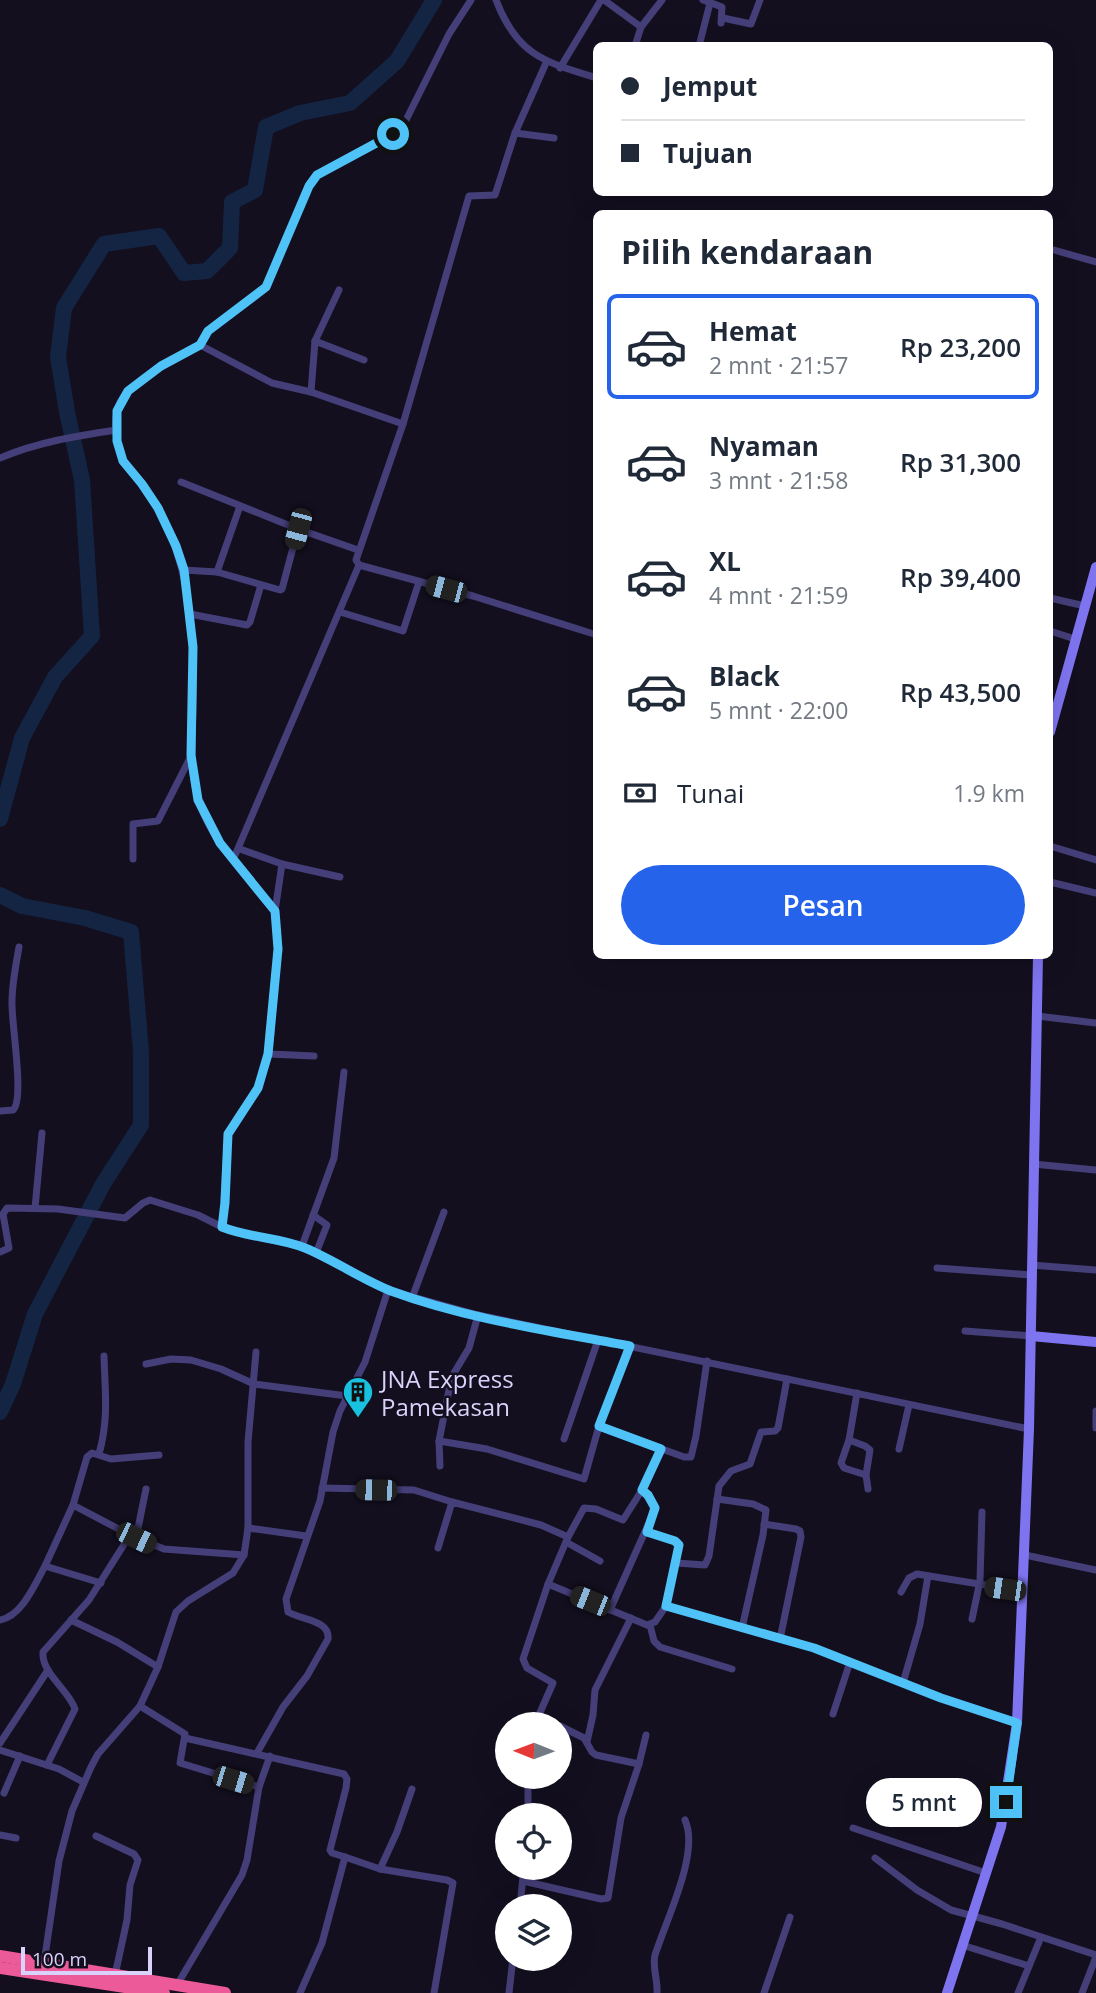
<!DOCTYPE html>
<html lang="id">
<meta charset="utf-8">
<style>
body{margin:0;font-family:"Open Sans",sans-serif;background:#f6f6f7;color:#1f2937;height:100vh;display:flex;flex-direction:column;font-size:26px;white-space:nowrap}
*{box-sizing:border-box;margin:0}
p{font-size:23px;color:#747a83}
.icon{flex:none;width:38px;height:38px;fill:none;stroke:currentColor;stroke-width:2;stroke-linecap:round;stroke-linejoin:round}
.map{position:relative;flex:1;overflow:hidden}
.details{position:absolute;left:593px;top:210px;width:460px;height:749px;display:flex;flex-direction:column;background:#fff;border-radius:10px;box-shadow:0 7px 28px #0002}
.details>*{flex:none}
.banner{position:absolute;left:593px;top:42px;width:460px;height:154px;border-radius:10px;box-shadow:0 7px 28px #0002;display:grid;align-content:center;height:154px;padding:0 28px;background:#fff}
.needle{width:46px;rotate:271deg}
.fabs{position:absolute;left:495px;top:1712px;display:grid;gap:14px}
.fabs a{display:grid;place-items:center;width:77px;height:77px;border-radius:50%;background:#fff;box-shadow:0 7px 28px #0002;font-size:35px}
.scale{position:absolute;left:21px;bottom:18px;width:131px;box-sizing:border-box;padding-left:7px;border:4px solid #d9d2fa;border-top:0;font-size:19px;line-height:24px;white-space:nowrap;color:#d9d2fa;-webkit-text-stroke:5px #130f1f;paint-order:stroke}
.end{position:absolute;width:32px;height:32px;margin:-16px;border:9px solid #4fc3f7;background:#111;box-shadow:0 0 0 4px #111}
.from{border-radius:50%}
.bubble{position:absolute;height:49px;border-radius:24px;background:#fff;box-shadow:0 7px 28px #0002;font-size:23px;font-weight:600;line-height:49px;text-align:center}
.car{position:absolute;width:21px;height:42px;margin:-21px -10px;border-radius:9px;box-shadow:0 0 5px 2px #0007;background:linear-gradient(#222 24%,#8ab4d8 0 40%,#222 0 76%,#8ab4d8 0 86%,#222 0)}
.banner b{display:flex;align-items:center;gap:24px;height:66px;font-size:26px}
.banner b+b{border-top:2px solid #e0e1e3}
.banner i{width:18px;height:18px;background:#1f2937}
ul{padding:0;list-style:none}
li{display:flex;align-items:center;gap:21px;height:105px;margin:0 14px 10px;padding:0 14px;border:4px solid transparent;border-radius:10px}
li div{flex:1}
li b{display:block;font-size:26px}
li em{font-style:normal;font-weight:600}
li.current{border-color:#2563eb}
li>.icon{width:63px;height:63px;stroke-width:1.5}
h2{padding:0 28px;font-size:32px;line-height:84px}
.pay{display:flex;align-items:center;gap:18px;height:77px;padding:0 28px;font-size:26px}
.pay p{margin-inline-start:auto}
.primary-button{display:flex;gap:14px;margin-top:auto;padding:14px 28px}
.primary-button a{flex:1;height:80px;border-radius:42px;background:#2563eb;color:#fff;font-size:28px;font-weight:600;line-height:80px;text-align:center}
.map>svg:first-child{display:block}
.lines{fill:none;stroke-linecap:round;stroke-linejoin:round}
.river{stroke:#142544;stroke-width:16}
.street{stroke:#453f79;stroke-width:7}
.secondary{stroke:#7e74f0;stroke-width:10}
.highway{stroke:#ed5a99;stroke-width:12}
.route{stroke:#4fc3f7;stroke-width:9}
.labels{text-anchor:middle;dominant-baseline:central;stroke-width:5;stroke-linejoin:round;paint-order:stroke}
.poi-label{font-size:24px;fill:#d9d2fa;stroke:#130f1f;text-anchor:start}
</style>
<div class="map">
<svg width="1096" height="1993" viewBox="0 0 1096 1993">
<rect width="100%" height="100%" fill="#130f1f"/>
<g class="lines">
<g class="river">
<path d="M0,819L22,738L55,677L92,636L82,480L67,412L58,357L64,308L104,244L159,236L184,273L207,271L230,248L232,202L255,190L266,127L300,113L350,103L397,61L434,0"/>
<path d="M0,895L22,906L85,918L131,932L141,1052V1125L103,1184L35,1314L13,1384L0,1412"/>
</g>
<g class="street">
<path d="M496,0C517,55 544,62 597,78"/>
<path d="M604,0L641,27"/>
<path d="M703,0L722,7L721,23"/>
<path d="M723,18L751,24L760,0"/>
<path d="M635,46L641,27L662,0"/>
<path d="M699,46L710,3"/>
<path d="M546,63L515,133L495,195L469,196L403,424L356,560L359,565L473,596L597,635"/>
<path d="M560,68L601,0"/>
<path d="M515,133L554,138"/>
<path d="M1054,250L1096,262"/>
<path d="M315,341L339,290"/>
<path d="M200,345L208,331L266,287L309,186L317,175L386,139L405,122L449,34L471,0"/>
<path d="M311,392L315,341L364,360"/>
<path d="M0,458C38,442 76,436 116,430"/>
<path d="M181,482L298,529L358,550"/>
<path d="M184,570L217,572L280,590L282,589L298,529"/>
<path d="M217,572L240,506"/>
<path d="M1050,598L1085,606"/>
<path d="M340,612L403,631L419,582"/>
<path d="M190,614L247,625L250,622L261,585"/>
<path d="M1050,631L1075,639"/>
<path d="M1050,846L1096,860"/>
<path d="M240,849L282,864L340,877"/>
<path d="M133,859V824L158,821L191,756"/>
<path d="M233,860L359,565"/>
<path d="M282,864L275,911L278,949L269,1054L258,1088L228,1134L222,1227L245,1235L302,1246L388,1290L478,1315L1029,1429"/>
<path d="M1050,882L1096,893"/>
<path d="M275,911C248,876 213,845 199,802C188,769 193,734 193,701C194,634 191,568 158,509C148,491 135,477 123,461C116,445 112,419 120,402C131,380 178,356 200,345L272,383L311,392L403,424"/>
<path d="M1037,1016L1096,1023"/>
<path d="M269,1054L314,1056"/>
<path d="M0,1111L13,1110C25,1100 11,1021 12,1002C12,983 16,965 19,947"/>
<path d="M1033,1164L1096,1170"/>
<path d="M35,1208L42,1133"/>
<path d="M313,1215L327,1225L316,1253"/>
<path d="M302,1246L334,1158L344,1072"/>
<path d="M0,1252L9,1248L3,1214L7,1208L58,1209L125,1218L143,1203L150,1200L198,1215L222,1227"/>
<path d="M1031,1265L1096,1270"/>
<path d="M937,1268L1031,1275"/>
<path d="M412,1298L444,1212"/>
<path d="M965,1331L1031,1336"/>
<path d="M146,1364L171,1359L191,1360L221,1369L254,1384L347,1396"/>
<path d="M857,1393L849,1440L841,1463L844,1468L866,1475"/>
<path d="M1096,1411V1428"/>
<path d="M599,1426L684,1457H691L696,1436L707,1361"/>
<path d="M564,1439L598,1340"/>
<path d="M849,1440L865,1446L870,1450L866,1475L868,1489"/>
<path d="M439,1441L487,1449L584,1479L599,1426L630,1346"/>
<path d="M899,1449L909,1405"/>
<path d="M99,1454C109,1418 105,1392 104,1356"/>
<path d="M440,1466L439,1441L450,1385L454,1373L469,1348L478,1315"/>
<path d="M322,1488L414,1490L452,1502"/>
<path d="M717,1499L753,1504L766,1510L763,1535L742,1628"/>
<path d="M73,1505L130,1535"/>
<path d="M764,1524L796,1529L800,1531L801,1537L780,1639"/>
<path d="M248,1528L306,1536"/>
<path d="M647,1532L675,1541L679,1545L666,1606"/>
<path d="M568,1537L584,1508L596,1509L623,1520L642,1490"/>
<path d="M136,1538L146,1489"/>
<path d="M566,1542L600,1561"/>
<path d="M438,1548L452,1502L541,1525L568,1537L548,1584L647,1625L655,1622L666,1606L815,1648L941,1698L1017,1723"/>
<path d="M1025,1555L1096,1570"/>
<path d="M676,1563L705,1565L709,1556L719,1486L731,1471L750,1464L761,1432L775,1431L778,1428L787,1379"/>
<path d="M101,1583L45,1566L73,1505L87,1457L92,1453L111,1459L159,1455"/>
<path d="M901,1592L909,1578L917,1574L1023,1591"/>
<path d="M610,1610L652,1516L654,1506L642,1490L661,1449"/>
<path d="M972,1619L980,1581L982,1512"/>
<path d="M0,1620C22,1616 35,1584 45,1566"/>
<path d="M71,1620L117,1642L158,1667"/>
<path d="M650,1625L654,1641L660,1647L732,1669"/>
<path d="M903,1683L920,1624L928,1576"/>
<path d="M140,1706L185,1734L180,1763L259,1787"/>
<path d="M833,1714L850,1662"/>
<path d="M539,1716L556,1724"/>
<path d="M535,1724L553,1683L527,1668L523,1659L548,1584"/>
<path d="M560,1726L584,1738L592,1752L596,1755L639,1764"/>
<path d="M185,1738L344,1774L347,1779L346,1788L330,1850L332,1853L345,1857"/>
<path d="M587,1742L593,1715L595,1690L631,1618"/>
<path d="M0,1743L48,1670"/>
<path d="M0,1750L59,1769L83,1782"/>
<path d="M257,1753L283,1707L307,1676L328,1639C330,1620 302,1620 288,1612L286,1599L320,1501L333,1432L340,1411L365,1362L388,1290"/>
<path d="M47,1765L75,1709C69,1690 41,1673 43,1652L89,1600L130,1535L164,1549L244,1555"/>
<path d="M412,1789L397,1832L380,1869L447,1880L453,1883L434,1993"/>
<path d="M4,1793L20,1756"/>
<path d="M528,1815V1776"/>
<path d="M853,1828L986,1873"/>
<path d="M560,1833L567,1834"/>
<path d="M0,1835L16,1838"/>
<path d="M96,1836L134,1854L138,1860L130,1885L127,1920L115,1975"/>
<path d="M875,1858L917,1890L951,1910L1002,1924L1096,1955"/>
<path d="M523,1881L601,1899L608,1898L621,1818L639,1764L646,1735"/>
<path d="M520,1906L524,1867"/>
<path d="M962,1945L1029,1966"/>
<path d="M44,1963L59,1861L72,1811L91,1767L98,1754L140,1706L158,1667L176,1612L188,1601L233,1573L244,1555L248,1528V1442L256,1352"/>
<path d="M177,1985L242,1875L247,1860L259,1787L270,1756"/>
<path d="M300,1993L322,1943L345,1857L380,1869"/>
<path d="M509,1993L513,1958"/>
<path d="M657,1993C658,1980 652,1967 655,1955C666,1920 700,1853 685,1820"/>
<path d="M764,1993L790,1917"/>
<path d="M1018,1993L1041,1937"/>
<path d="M1082,1993L1096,1957"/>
</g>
<g class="secondary">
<path d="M1050,732L1096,567"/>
<path d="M1031,1336L1096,1342"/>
<path d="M947,1993L1001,1827L1017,1723L1029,1429L1038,956"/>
</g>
<g class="highway">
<path d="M0,1956L225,1993"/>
<path d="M0,1968L164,1993"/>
</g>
</g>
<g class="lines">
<path class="route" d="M393,134L317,175L309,186L266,287L208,331L200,345L161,366L128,391L117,411V441L123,461L142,484L158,508L176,546L184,570L193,647L191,755L198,800L220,843L275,911L278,949L268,1054L258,1088L228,1134L225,1203L222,1227C249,1238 278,1237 305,1248C334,1260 361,1279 391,1291C467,1319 551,1331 630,1346L599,1426L661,1449L642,1490L648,1495L655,1508L647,1532L675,1541L679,1545L666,1606L814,1648L941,1698L1017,1723L1006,1802"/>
</g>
<defs>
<g id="building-pin" transform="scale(1.575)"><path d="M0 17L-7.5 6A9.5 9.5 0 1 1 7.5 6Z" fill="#18c1e0" stroke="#130f1f"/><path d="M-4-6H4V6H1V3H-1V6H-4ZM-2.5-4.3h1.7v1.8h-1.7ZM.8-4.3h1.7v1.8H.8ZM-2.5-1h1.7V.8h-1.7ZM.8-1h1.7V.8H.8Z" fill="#111"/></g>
</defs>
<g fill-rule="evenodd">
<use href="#building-pin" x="358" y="1392"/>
</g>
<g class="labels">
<g class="poi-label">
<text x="381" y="1378">JNA Express<tspan x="381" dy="28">Pamekasan</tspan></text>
</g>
</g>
</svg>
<div class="fabs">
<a><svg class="needle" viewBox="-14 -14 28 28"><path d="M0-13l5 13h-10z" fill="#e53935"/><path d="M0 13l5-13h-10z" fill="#747a83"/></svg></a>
<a><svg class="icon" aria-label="locate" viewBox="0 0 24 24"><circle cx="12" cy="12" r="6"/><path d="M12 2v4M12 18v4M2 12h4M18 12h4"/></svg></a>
<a><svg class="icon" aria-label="layers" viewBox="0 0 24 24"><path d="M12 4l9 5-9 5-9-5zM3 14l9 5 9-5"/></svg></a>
</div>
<div class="scale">100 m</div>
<i class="end from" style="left:393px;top:134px"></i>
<i class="end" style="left:1006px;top:1802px"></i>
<div class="bubble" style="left:866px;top:1778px;width:116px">5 mnt</div>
<i class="car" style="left:298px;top:529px;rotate:195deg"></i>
<i class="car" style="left:446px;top:589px;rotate:285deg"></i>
<i class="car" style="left:376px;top:1490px;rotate:271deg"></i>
<i class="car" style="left:136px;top:1538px;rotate:116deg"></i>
<i class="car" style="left:1005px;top:1589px;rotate:278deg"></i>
<i class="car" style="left:590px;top:1601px;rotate:292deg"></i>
<i class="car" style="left:233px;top:1780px;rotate:107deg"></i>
<div class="banner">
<b><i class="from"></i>Jemput</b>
<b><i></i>Tujuan</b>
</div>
<section class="details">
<h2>Pilih kendaraan</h2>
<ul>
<li class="current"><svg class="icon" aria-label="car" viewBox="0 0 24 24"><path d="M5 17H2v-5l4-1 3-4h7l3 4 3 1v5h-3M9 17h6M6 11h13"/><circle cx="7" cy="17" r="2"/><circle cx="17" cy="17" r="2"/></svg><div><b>Hemat</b><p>2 mnt · 21:57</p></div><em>Rp 23,200</em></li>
<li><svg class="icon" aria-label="car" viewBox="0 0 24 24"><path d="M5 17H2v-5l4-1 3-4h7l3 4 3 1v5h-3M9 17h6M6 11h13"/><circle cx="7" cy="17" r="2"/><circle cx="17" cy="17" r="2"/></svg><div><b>Nyaman</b><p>3 mnt · 21:58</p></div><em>Rp 31,300</em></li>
<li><svg class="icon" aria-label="car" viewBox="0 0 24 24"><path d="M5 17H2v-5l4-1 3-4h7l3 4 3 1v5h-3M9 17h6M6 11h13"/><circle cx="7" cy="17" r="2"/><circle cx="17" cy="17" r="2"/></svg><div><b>XL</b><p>4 mnt · 21:59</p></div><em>Rp 39,400</em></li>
<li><svg class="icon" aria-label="car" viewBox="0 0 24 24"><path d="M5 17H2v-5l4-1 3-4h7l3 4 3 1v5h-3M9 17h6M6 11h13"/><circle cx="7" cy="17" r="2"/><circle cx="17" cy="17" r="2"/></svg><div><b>Black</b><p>5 mnt · 22:00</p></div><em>Rp 43,500</em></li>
</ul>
<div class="pay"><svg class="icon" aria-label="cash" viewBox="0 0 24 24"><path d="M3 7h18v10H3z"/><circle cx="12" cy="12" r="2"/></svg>Tunai<p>1.9 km</p></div>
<div class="primary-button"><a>Pesan</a></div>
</section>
</div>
